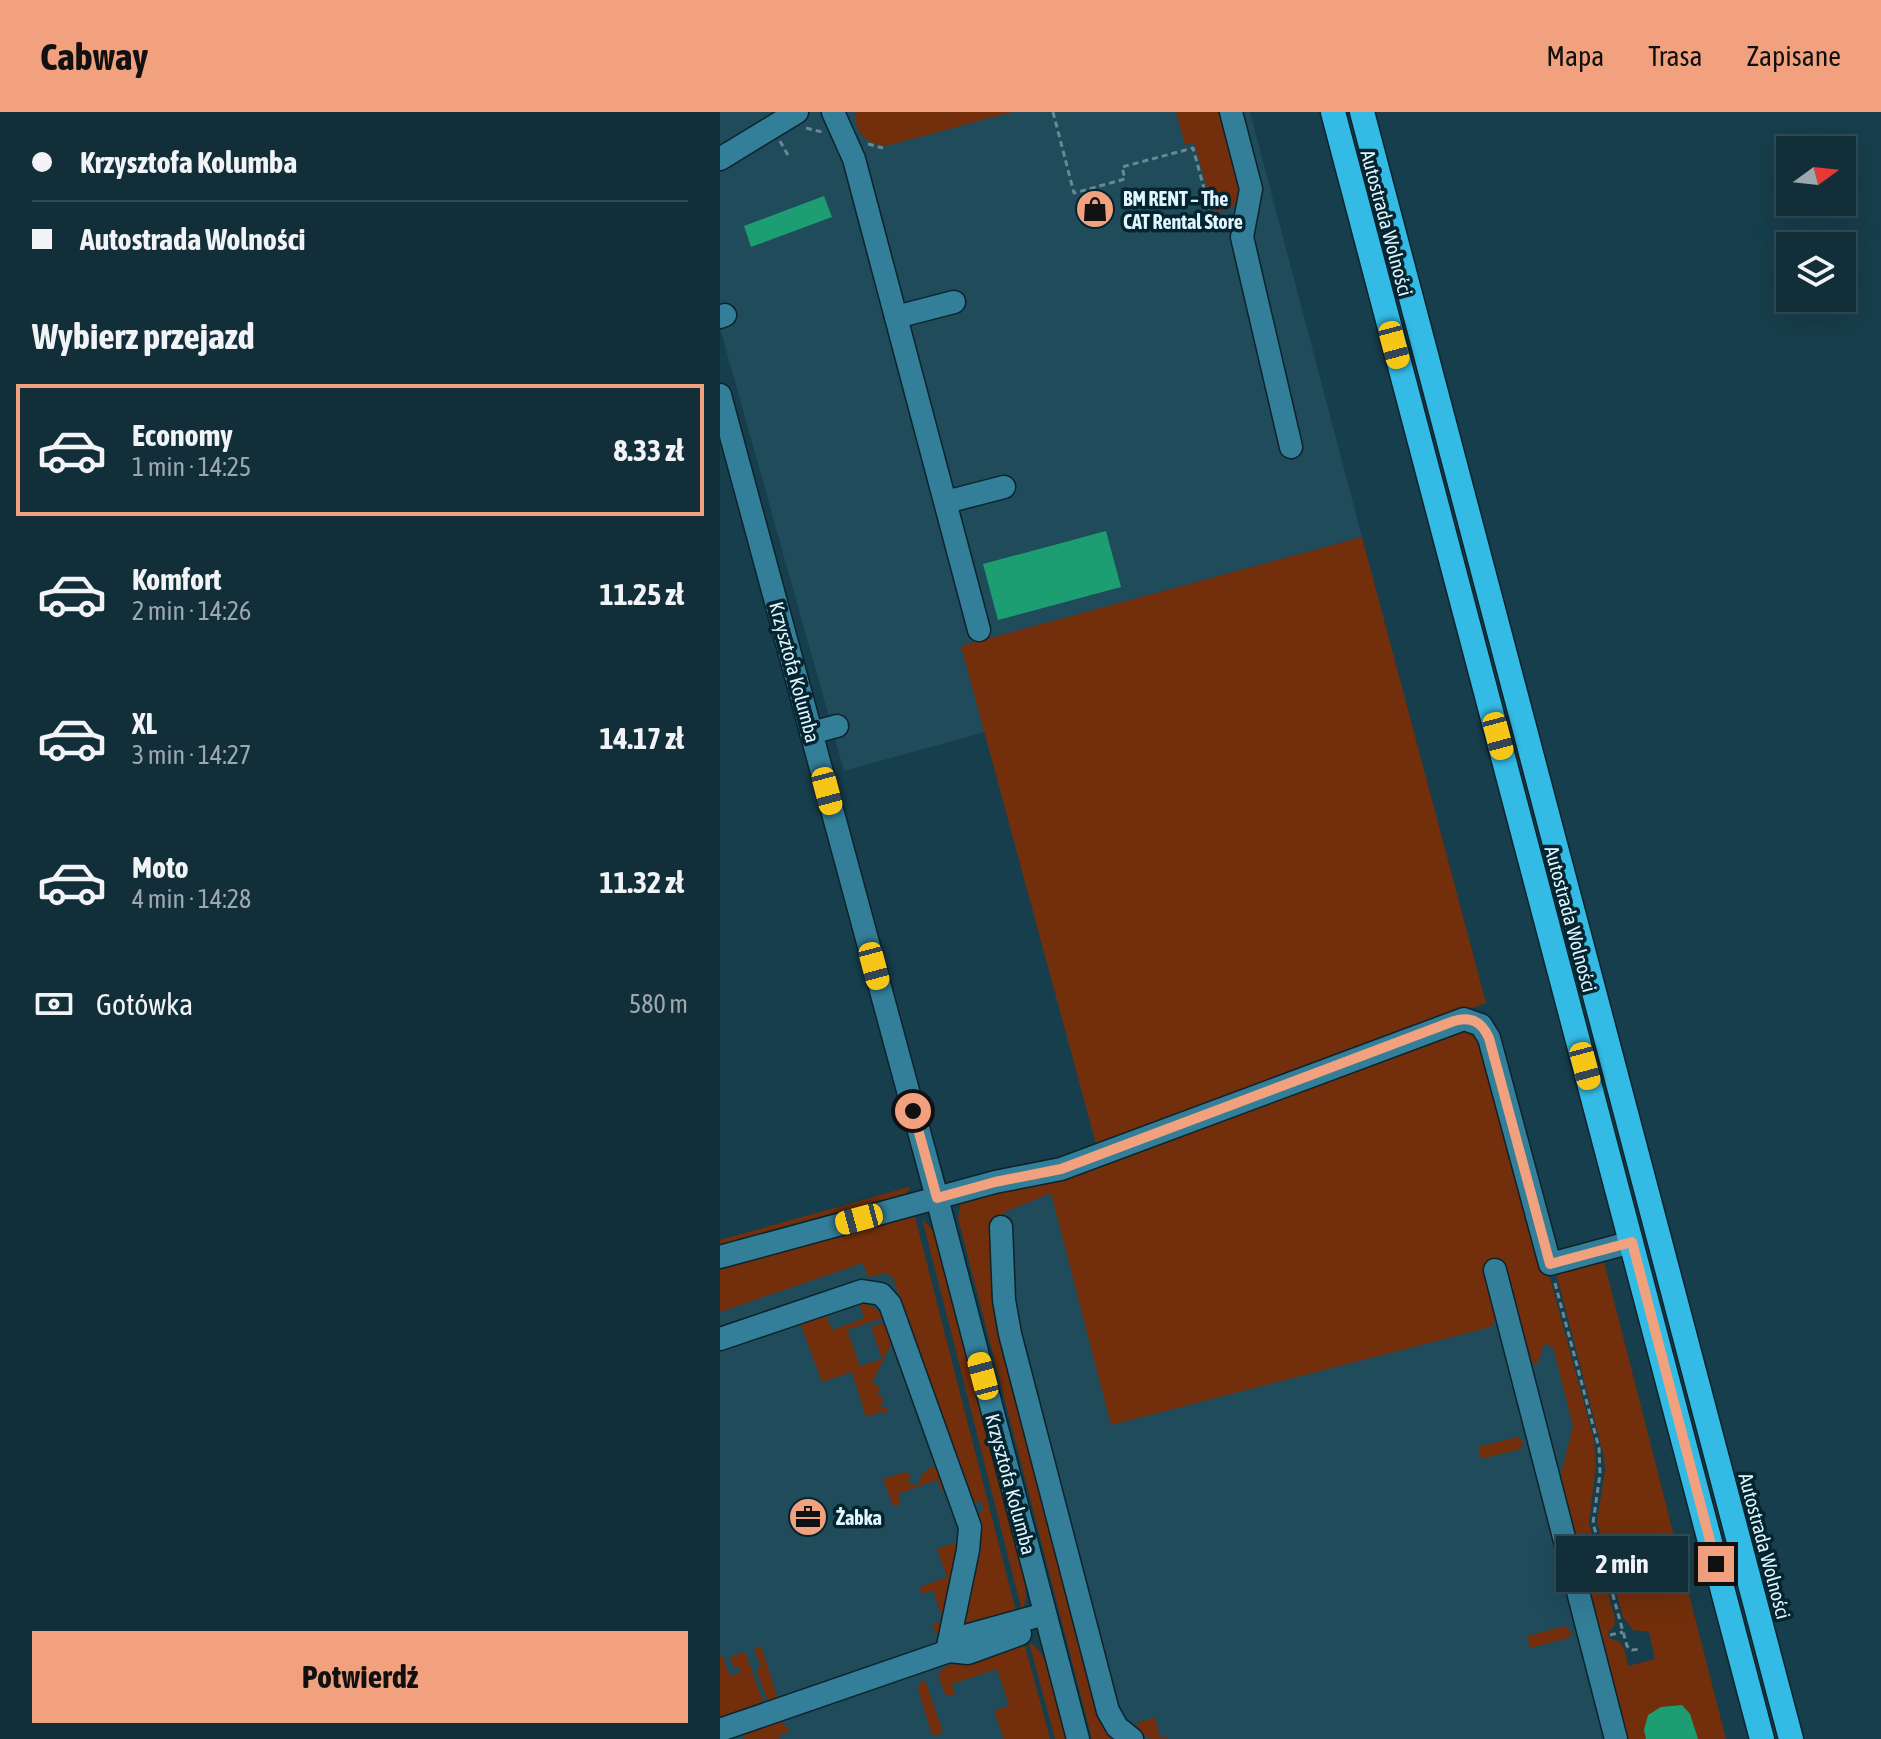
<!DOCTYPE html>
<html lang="pl">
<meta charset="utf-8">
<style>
body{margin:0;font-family:"Asap Condensed",sans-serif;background:#1a3641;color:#f1f3f6;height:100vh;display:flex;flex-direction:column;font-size:30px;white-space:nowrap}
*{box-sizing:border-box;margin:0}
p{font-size:26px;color:#9ca8ae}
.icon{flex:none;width:44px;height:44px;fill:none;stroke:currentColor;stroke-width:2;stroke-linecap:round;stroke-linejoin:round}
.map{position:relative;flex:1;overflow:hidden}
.side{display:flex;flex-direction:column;background:#112e39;width:720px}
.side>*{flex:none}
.hud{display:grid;align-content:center;height:176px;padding:0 32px;background:#112e39}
.needle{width:52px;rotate:75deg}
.tools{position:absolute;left:1056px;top:24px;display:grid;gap:16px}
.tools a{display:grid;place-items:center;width:80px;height:80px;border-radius:0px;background:#112e39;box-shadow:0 8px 32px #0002,0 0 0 2px #304a53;font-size:40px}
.end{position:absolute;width:36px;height:36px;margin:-18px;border:10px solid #f2a17e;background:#111;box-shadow:0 0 0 4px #111}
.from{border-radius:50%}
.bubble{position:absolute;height:56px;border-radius:0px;background:#112e39;box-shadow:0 8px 32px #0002,0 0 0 2px #304a53;font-size:26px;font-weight:700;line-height:56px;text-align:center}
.car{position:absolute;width:24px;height:48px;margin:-24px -12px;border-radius:10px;box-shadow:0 0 6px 2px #0007;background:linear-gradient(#f5c518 24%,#345 0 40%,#f5c518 0 76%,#345 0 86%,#f5c518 0)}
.hud b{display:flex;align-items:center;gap:28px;height:76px;font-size:30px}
.hud b+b{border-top:2px solid #304a53}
.hud i{width:20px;height:20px;background:#f1f3f6}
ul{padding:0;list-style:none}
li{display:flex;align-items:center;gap:24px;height:132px;margin:0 16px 12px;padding:0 16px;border:4px solid transparent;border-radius:0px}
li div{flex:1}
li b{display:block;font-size:30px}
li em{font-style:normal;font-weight:700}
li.selected{border-color:#f2a17e}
li>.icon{width:72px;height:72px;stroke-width:1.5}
h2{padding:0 32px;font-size:36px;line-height:96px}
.pay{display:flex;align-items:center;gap:20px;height:88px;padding:0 32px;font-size:30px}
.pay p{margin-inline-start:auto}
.primary-button{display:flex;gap:16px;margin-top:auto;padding:16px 32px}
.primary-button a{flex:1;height:92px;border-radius:0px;background:#f2a17e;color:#111;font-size:32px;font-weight:700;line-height:92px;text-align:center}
header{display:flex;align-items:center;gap:48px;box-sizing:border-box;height:112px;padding:0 40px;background:#f2a17e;color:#111}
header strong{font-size:38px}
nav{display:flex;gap:44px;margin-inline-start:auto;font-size:28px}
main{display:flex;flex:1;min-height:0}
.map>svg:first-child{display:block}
.built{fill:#1f4b5b}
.green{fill:#732f0b}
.water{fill:#1d9d72}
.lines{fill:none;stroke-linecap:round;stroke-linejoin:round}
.minor-casing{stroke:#0c232c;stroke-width:25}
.highway-casing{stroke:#0c232c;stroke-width:27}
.path{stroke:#688894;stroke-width:3;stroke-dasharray:6 4;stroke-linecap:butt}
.minor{stroke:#337e98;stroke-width:22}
.highway{stroke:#34bbe5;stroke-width:24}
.route{stroke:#f2a17e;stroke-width:10}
.labels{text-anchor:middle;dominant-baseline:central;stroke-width:7;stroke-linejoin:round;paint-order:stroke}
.poi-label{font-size:20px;font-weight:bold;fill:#e0f5fd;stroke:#04242f;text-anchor:start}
.street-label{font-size:20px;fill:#e0f5fd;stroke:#04242f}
</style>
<header>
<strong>Cabway</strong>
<nav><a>Mapa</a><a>Trasa</a><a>Zapisane</a></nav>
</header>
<main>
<section class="side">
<div class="hud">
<b><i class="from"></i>Krzysztofa Kolumba</b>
<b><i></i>Autostrada Wolności</b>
</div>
<h2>Wybierz przejazd</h2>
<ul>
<li class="selected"><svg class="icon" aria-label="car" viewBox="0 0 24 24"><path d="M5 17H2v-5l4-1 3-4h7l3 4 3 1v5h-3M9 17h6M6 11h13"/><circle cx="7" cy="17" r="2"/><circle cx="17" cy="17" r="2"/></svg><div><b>Economy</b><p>1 min · 14:25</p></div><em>8.33 zł</em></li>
<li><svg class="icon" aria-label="car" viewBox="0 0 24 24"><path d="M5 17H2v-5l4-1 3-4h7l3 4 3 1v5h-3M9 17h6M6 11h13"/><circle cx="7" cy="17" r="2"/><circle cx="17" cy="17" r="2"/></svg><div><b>Komfort</b><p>2 min · 14:26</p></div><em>11.25 zł</em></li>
<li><svg class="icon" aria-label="car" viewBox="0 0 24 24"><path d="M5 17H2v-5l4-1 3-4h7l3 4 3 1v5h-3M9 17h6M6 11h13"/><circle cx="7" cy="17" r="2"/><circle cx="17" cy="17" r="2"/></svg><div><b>XL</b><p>3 min · 14:27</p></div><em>14.17 zł</em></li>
<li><svg class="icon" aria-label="car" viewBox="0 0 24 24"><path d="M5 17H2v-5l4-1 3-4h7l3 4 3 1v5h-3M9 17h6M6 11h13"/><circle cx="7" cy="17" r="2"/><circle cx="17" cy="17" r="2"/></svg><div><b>Moto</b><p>4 min · 14:28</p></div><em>11.32 zł</em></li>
</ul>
<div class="pay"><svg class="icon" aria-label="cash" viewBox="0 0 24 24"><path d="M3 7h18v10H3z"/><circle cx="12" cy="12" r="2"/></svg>Gotówka<p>580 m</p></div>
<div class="primary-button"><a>Potwierdź</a></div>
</section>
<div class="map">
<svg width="1161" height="1627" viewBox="0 0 1161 1627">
<rect width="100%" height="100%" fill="#173e4c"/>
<g class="built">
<path d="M0,0H530L642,425L242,534L265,620L124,659L0,216Z"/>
<path d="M738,916L867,1346L852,1398L913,1627H378L263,1096Z"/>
<path d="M177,1125L221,1212L296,1500L263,1525L330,1627H0V1173Z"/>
</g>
<g class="green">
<path d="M135,0H292L166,34C145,32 135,21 135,0Z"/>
<path d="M456,0H501C507,20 529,75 516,91C511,98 502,99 494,101L474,31L465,33Z"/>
<path d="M642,425L766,891L376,1032L241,534Z"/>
<path d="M741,910L766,930L874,1328L876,1353L869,1411L895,1507L894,1515L888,1520L890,1527C905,1527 905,1541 908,1554L935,1547L929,1520L913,1518L903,1505L877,1409L885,1358L884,1345L837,1165L839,1159L883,1146L1006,1627H905L839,1370L853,1314L833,1235L824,1232L818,1251L811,1252L777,1203L773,1213L767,1216L391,1313L331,1081L285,1100L274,1113L383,1612L395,1627H372L238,1106L241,1090Z"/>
<path d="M189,1075L190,1078L182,1084L0,1135V1128Z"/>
<path d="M192,1104L195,1105L296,1500L242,1514L261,1424L257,1402L264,1398L261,1389L253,1391L173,1166L166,1161L148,1165L143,1151L0,1200V1154Z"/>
<path d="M202,1106L215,1121L305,1467L306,1487L302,1499Z"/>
<path d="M139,1190L153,1195L166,1205L127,1218L140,1254L162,1247L151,1215L168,1210L173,1228L152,1271L160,1275L157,1282L164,1286L160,1293L168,1297L165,1304L163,1299L146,1305L132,1260L102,1270L82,1216L81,1210L105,1200L112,1218L144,1206Z"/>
<path d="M797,1325L803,1328L801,1337L761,1347L758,1335Z"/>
<path d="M209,1356H217L226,1376L222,1379L217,1368L178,1382L181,1392L173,1394L163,1367L185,1360L191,1363L188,1370L197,1374L202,1363Z"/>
<path d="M231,1432L238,1433L240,1438L225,1510L221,1519L217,1522L212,1513L223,1508L213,1478L202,1482L200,1475L227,1465L217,1437Z"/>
<path d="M845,1514L852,1520L849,1526L810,1536L807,1524Z"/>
<path d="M299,1530H304L330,1627H284L274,1599L289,1593L277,1557L232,1572L235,1584H228L224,1580L218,1562L224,1555Z"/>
<path d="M309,1530C334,1544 341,1600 348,1627H335Z"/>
<path d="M41,1534L58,1587L49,1593L36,1557L41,1554L34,1537Z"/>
<path d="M25,1540L45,1595L0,1611V1544H2L10,1564L21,1560L19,1555L14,1556L10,1545Z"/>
<path d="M205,1568L223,1620L212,1624L198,1576L200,1571Z"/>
<path d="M435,1605L440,1626L448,1624V1627H430L417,1618V1611Z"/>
<path d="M61,1609L70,1619L59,1623L60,1627H23L28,1620Z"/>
</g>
<g class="water">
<path d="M104,84L112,105L31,135L24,114Z"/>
<path d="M386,419L401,475L278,508L263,452Z"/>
<path d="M962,1593L970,1602L978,1627H926L924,1618L928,1603L941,1595Z"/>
</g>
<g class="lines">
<g class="minor-casing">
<g id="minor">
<path d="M113,0L134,47L259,518"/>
<path d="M511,0L531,77L522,125L571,335"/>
<path d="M0,47L77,0"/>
<path d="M0,205L5,203"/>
<path d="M176,205L234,190"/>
<path d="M0,283L217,1086L358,1627"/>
<path d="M226,390L284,375"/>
<path d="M91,621L117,614"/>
<path d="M281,1115L284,1188L290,1222L388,1599L397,1615L412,1627"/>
<path d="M0,1145L275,1070L341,1057L744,907L761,913L769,926L830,1152L912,1130"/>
<path d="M775,1158L896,1627"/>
<path d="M0,1227L142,1179L161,1182L170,1192L250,1415L248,1438L227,1539"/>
<path d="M229,1539L248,1541L300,1522"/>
<path d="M0,1618L229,1539L245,1524L325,1502"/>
</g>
</g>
<g class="highway-casing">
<g id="highway">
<path d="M613,0L1042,1627"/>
<path d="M642,0L1071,1627"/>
</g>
</g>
<g class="path">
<path d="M333,0L354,81L405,67L402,55L473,36L491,102"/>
<path d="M86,16L102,20"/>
<path d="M60,29L69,45"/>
<path d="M148,32L163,36"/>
<path d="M835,1171L879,1336L880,1362L873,1411L907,1534L912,1538L921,1537"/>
<path d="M890,1523L903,1520"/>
</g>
<use href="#minor" class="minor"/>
<use href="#highway" class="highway"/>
</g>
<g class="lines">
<path class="route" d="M193,999L217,1086L275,1070L341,1057L734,909C751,904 762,910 769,926L830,1152L912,1130L996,1452"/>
</g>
<defs>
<g id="shop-disc" transform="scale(2)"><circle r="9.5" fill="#f2a17e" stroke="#04242f"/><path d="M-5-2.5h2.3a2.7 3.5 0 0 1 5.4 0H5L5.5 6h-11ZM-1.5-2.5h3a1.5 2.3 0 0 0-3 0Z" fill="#111"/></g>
<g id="office-disc" transform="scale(2)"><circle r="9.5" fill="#f2a17e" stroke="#04242f"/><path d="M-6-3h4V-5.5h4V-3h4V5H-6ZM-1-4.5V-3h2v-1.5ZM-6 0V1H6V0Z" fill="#111"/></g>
</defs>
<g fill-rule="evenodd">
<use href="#shop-disc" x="375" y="97"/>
<use href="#office-disc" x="88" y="1405"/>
</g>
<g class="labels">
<g class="poi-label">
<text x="403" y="86">BM RENT – The<tspan x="403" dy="23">CAT Rental Store</tspan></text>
<text x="116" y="1405">Żabka</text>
</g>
<g class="street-label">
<text transform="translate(667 111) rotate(75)">Autostrada Wolności</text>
<text transform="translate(75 560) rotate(75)">Krzysztofa Kolumba</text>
<text transform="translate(851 807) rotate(75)">Autostrada Wolności</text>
<text transform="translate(291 1372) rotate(75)">Krzysztofa Kolumba</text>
<text transform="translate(1045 1434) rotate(75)">Autostrada Wolności</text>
</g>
</g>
</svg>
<div class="tools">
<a><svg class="needle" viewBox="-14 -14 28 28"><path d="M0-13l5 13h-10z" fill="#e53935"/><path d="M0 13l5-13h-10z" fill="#9ca8ae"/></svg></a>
<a><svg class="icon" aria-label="layers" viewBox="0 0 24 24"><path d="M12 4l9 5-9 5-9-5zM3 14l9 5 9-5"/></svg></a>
</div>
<i class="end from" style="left:193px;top:999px"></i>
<i class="end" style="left:996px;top:1452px"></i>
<div class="bubble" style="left:836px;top:1424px;width:132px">2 min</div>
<i class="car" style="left:674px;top:233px;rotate:165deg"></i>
<i class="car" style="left:778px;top:624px;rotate:165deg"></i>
<i class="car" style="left:107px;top:679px;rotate:165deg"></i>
<i class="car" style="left:154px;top:854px;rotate:165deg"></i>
<i class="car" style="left:865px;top:954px;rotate:165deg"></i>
<i class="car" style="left:139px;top:1107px;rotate:255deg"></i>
<i class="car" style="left:263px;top:1264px;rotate:345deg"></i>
</div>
</main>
